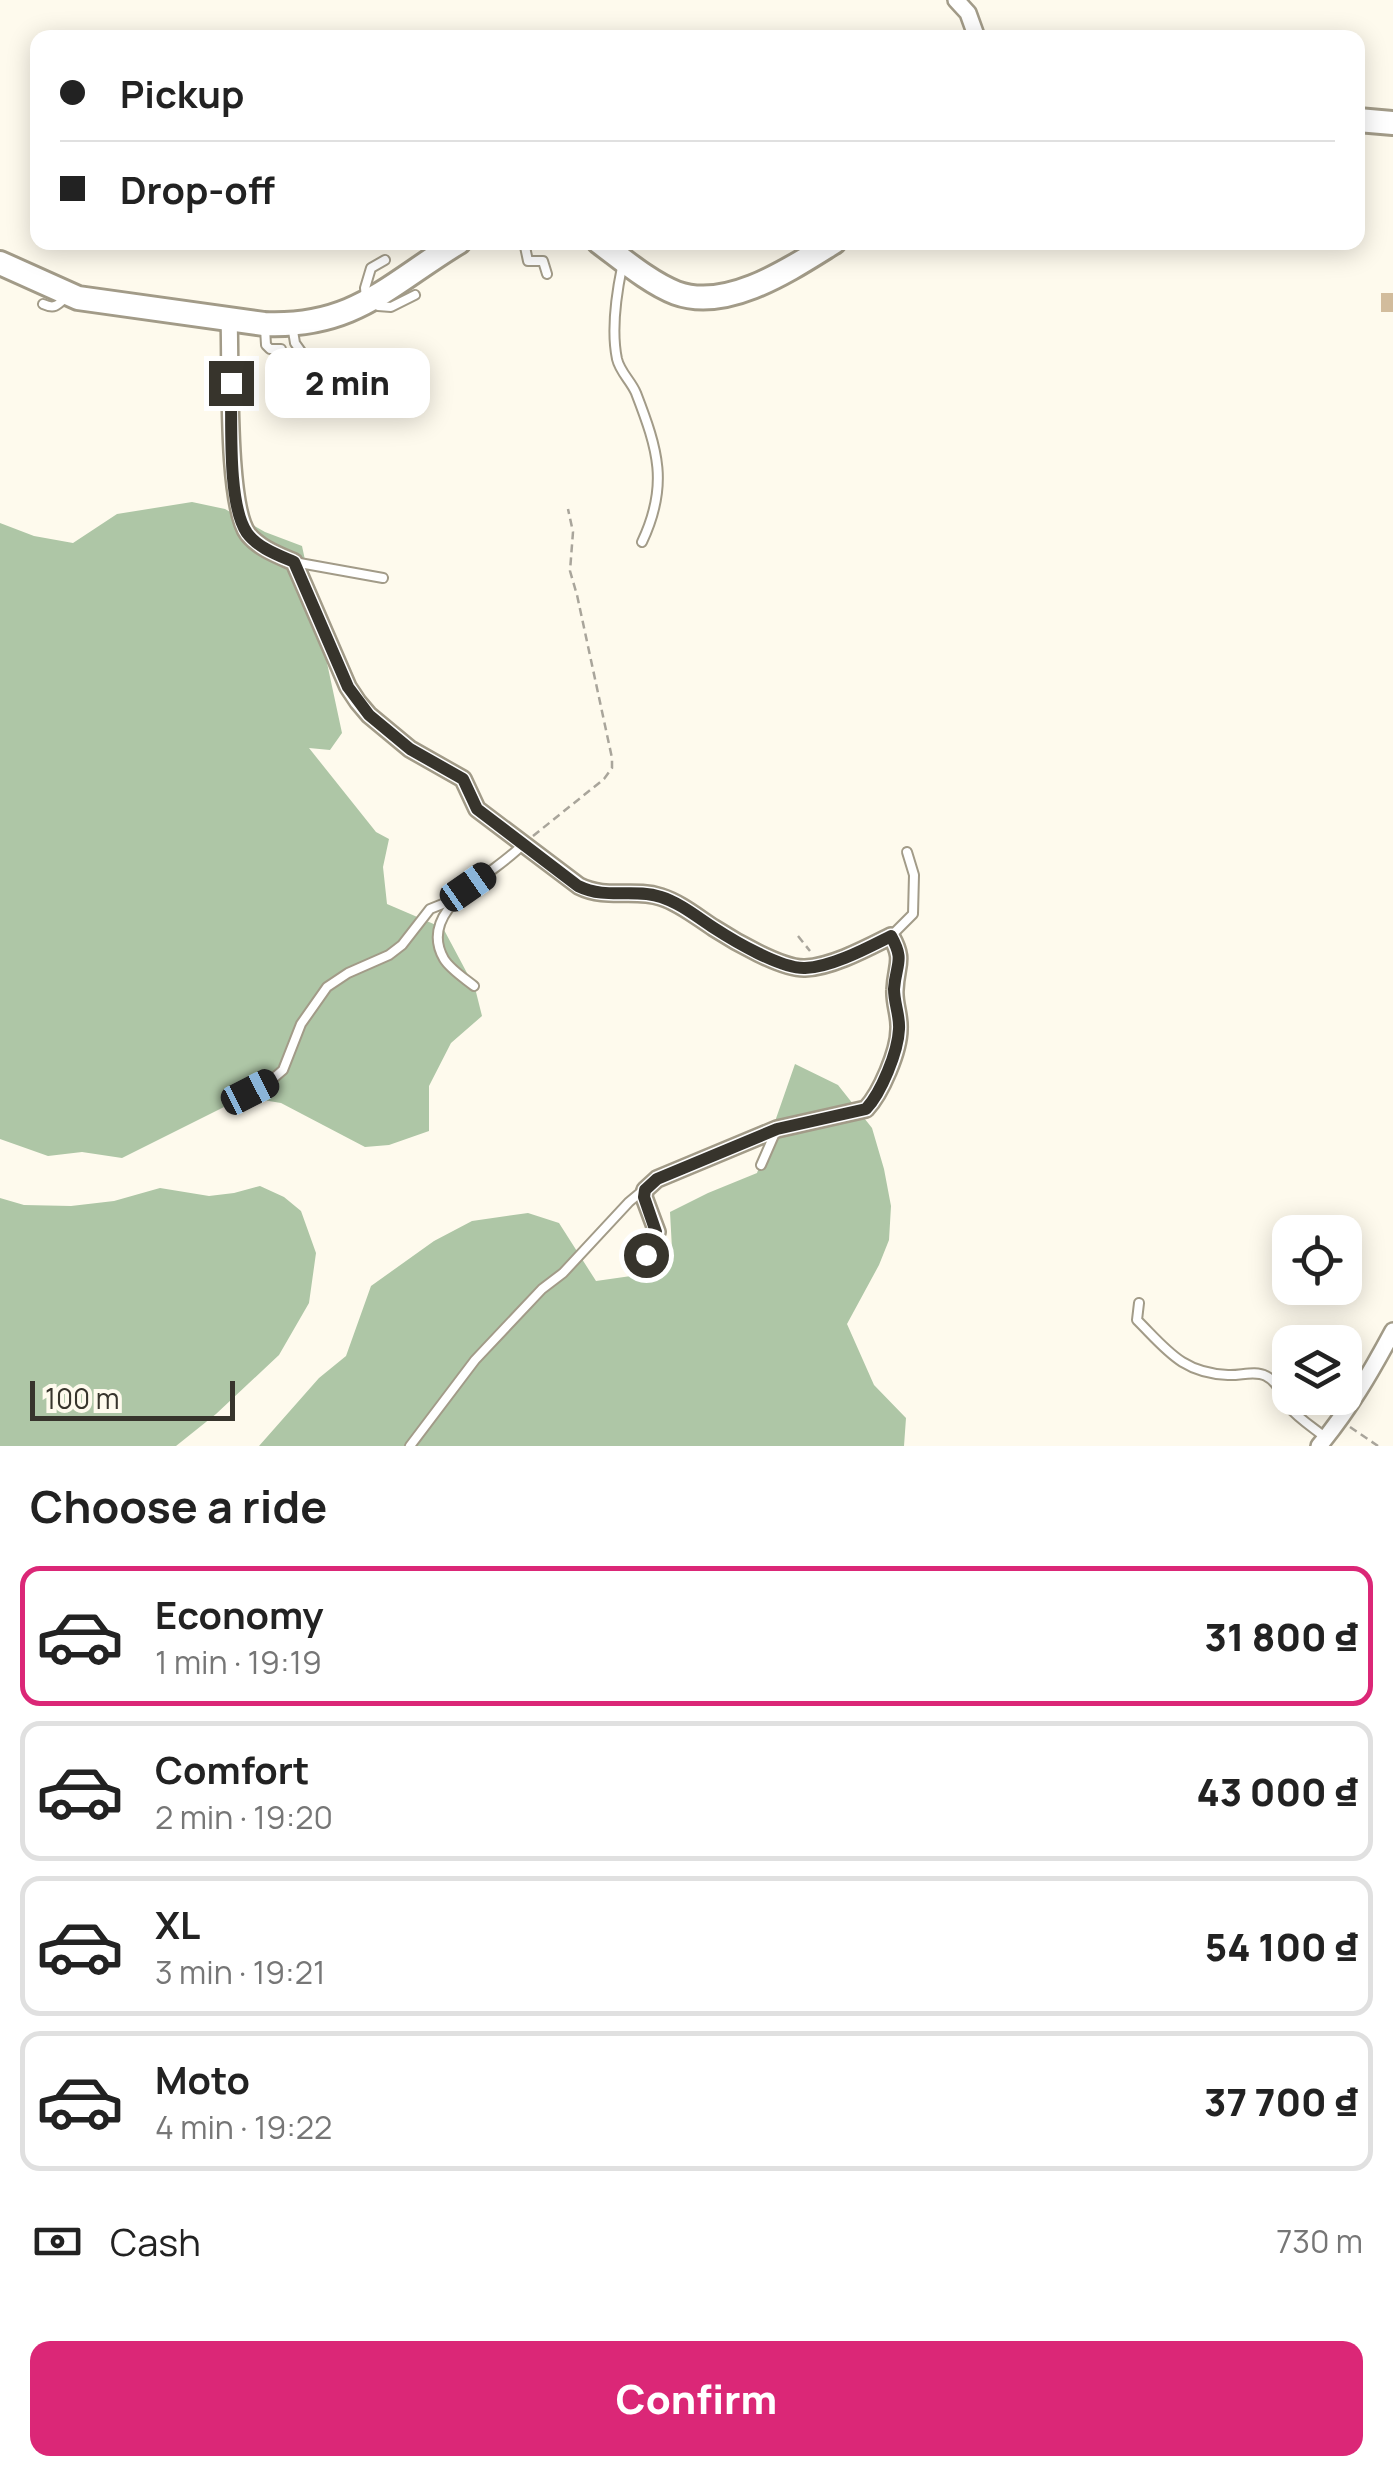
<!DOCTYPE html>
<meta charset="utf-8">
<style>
body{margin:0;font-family:Manrope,sans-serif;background:#f2f2f2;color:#222;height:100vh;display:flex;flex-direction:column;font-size:38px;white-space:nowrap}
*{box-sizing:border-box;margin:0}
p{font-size:32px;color:#767676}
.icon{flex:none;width:55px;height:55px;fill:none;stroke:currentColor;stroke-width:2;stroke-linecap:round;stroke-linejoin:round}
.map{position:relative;height:1446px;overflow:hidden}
.panel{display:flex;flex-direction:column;background:#fff;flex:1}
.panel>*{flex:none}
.top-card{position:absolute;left:30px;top:30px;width:1335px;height:220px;border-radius:20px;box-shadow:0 5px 25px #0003;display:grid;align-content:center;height:220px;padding:0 30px;background:#fff}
.buttons{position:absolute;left:1272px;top:1215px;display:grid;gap:20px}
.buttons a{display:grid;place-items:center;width:90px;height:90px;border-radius:20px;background:#fff;box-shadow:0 5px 25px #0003;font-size:50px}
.scale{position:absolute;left:30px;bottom:25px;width:205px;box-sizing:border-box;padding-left:10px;border:5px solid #37342c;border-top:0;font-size:28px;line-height:35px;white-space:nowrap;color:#37342c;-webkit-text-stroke:8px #fefaed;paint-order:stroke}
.end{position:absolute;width:45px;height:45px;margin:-22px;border:12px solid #37342c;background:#fff;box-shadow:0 0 0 5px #fff}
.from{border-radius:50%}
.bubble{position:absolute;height:70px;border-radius:20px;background:#fff;box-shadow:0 5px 25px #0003;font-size:32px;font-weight:800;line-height:70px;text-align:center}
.car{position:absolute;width:30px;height:60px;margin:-30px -15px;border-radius:12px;box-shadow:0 0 8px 2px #0007;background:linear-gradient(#222 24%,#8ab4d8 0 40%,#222 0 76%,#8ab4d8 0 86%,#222 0)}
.top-card b{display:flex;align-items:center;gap:35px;height:95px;font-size:38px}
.top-card b+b{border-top:2px solid #e0e0e0}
.top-card i{width:25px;height:25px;background:#222}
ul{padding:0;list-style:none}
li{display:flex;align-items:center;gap:30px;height:140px;margin:0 20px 15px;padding:0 10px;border:5px solid #e0e0e0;border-radius:20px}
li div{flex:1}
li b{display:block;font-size:38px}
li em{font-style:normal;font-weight:800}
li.current{border-color:#db2777}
li>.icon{width:90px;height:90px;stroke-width:1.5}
h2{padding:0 30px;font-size:45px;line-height:120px}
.pay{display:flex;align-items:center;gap:25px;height:110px;padding:0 30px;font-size:38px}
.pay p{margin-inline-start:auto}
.action{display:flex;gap:20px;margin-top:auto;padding:20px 30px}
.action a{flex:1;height:115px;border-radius:20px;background:#db2777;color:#fff;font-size:40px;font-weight:800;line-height:115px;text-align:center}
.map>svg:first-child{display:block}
.forest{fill:#aec6a6}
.building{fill:#d2bc9c}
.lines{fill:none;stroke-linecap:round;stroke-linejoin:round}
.lane-casing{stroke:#a29b88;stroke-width:12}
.street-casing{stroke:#a29b88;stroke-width:20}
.secondary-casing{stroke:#a29b88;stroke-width:28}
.path{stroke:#a9a59b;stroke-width:2.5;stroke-dasharray:8 5;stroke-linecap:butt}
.lane{stroke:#fff;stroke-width:8}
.street{stroke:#fff;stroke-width:15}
.secondary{stroke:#fff;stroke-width:22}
.route{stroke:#37342c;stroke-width:12}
</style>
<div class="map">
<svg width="1393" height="1446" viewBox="0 0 1393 1446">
<rect width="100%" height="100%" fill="#fefaed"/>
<g class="forest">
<path d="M192,502L225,509L265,532L302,546L342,733L330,750L309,748L376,832L389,839L383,867L387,904L443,928L475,988L482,1016L451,1043L429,1086V1131L389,1145L365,1147L281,1103L244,1097L122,1158L82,1152L48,1156L0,1139V523L34,536L73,543L117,514Z"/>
<path d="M795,1064L838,1085L872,1128L884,1169L891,1206L889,1240L879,1265L847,1324L874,1385L906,1418L904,1446H259L319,1378L346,1356L371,1286L434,1241L472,1221L528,1213L559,1223L596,1281L631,1276L672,1249L670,1212L708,1193L757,1173Z"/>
<path d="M260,1186L284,1197L301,1211L316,1253L309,1303L279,1355L216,1414L176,1446H0V1198L24,1205L71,1206L114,1201L160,1188L209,1196L234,1193Z"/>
</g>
<rect class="building" x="1381" y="293" width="12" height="19"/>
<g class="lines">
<g class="lane-casing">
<g id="lane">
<path d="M524,242L528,261H543L547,274"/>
<path d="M622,267C616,296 611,330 617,359C620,372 631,381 636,393C658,450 669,485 642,542"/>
<path d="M366,298L365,288L371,268L385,260"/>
<path d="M375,303L378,306L391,307L415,295"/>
<path d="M43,304C54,309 57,306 65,298"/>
<path d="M292,325L295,343L315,371H320L329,357"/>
<path d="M265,328L266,345L270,349H281"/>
<path d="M294,562L383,578"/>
<path d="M891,936L913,914L914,875L907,852"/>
<path d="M474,986C464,978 450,969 444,959C414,907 499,873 524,843"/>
<path d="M231,1102L269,1082L283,1070L301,1024L327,987L348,973L389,955L402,945L430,909L455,899"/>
<path d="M761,1165L775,1133"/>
<path d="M1139,1303L1137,1320C1167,1350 1182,1373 1228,1375C1240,1376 1255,1370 1266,1376C1279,1382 1281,1397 1289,1407C1299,1419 1314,1428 1326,1438"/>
<path d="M410,1446L475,1360L542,1289L563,1273L629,1202L641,1192"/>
</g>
</g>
<g class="street-casing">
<g id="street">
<path d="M956,0L968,13L977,38"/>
<path d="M229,318C231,361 226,505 248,534C259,548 278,555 294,562L348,687L358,702L369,715L410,749L463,779L477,809L579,886C607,900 633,888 661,897C680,903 697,917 714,928C734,941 782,969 805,968C832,967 867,948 891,936C905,961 896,964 895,990C894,1003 900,1016 899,1029C899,1051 881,1093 866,1109L777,1129L657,1179L645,1190L644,1197L657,1232L645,1255"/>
<path d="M1319,1446C1349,1410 1371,1372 1393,1331"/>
</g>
</g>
<g class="secondary-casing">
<g id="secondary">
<path d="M1358,120L1393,123"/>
<path d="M599,242C622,259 650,283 676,293C728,312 792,268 834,242"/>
<path d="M0,263L78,298L264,324C354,328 388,285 459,242"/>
</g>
</g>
<g class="path">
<path d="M533,836L604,779L612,768V758L577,595L570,571L573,532L568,509"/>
<path d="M798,936L810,951"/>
<path d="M1350,1427L1378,1446"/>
</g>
<use href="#lane" class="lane"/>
<use href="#street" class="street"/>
<use href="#secondary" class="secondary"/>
</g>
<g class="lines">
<path class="route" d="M231,383C232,419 227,504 247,533C258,548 278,555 294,562L348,687L369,715L410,749L463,779L477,809L578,886C607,900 633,888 661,897C680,903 697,917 714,928C734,941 781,969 805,968C832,967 867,948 891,936C905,961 896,963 894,989C894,1003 900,1016 899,1029C898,1052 881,1093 866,1109L777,1129L657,1179L645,1190L644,1197L656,1232L646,1255"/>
</g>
</svg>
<div class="buttons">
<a><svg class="icon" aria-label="locate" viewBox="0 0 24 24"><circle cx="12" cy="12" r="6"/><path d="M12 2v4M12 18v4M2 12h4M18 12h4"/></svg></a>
<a><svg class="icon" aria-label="layers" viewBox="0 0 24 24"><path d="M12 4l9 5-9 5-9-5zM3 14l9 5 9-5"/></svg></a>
</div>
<div class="scale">100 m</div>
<i class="end from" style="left:646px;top:1255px"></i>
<i class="end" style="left:231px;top:383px"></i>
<div class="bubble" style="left:265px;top:348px;width:165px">2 min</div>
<i class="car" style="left:468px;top:887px;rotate:55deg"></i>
<i class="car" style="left:250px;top:1092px;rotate:63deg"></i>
<div class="top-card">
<b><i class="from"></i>Pickup</b>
<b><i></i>Drop-off</b>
</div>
</div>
<section class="panel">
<h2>Choose a ride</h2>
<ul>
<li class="current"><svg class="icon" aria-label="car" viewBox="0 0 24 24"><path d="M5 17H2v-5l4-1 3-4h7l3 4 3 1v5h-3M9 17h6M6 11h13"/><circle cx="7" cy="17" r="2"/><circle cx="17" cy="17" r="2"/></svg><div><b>Economy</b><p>1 min · 19:19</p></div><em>31 800 ₫</em></li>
<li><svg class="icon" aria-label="car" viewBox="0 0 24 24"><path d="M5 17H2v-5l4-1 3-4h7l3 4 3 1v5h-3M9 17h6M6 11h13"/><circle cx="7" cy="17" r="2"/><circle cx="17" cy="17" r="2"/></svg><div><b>Comfort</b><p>2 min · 19:20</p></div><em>43 000 ₫</em></li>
<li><svg class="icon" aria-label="car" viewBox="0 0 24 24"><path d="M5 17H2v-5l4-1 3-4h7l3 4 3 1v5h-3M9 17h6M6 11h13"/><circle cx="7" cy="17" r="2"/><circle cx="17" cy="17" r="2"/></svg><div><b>XL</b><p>3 min · 19:21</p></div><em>54 100 ₫</em></li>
<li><svg class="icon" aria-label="car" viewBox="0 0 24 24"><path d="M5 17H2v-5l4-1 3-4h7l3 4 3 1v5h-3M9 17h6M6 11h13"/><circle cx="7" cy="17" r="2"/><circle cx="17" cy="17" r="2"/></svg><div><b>Moto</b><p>4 min · 19:22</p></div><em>37 700 ₫</em></li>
</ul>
<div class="pay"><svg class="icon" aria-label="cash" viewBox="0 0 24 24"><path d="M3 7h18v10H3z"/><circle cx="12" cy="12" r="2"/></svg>Cash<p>730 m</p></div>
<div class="action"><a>Confirm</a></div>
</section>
